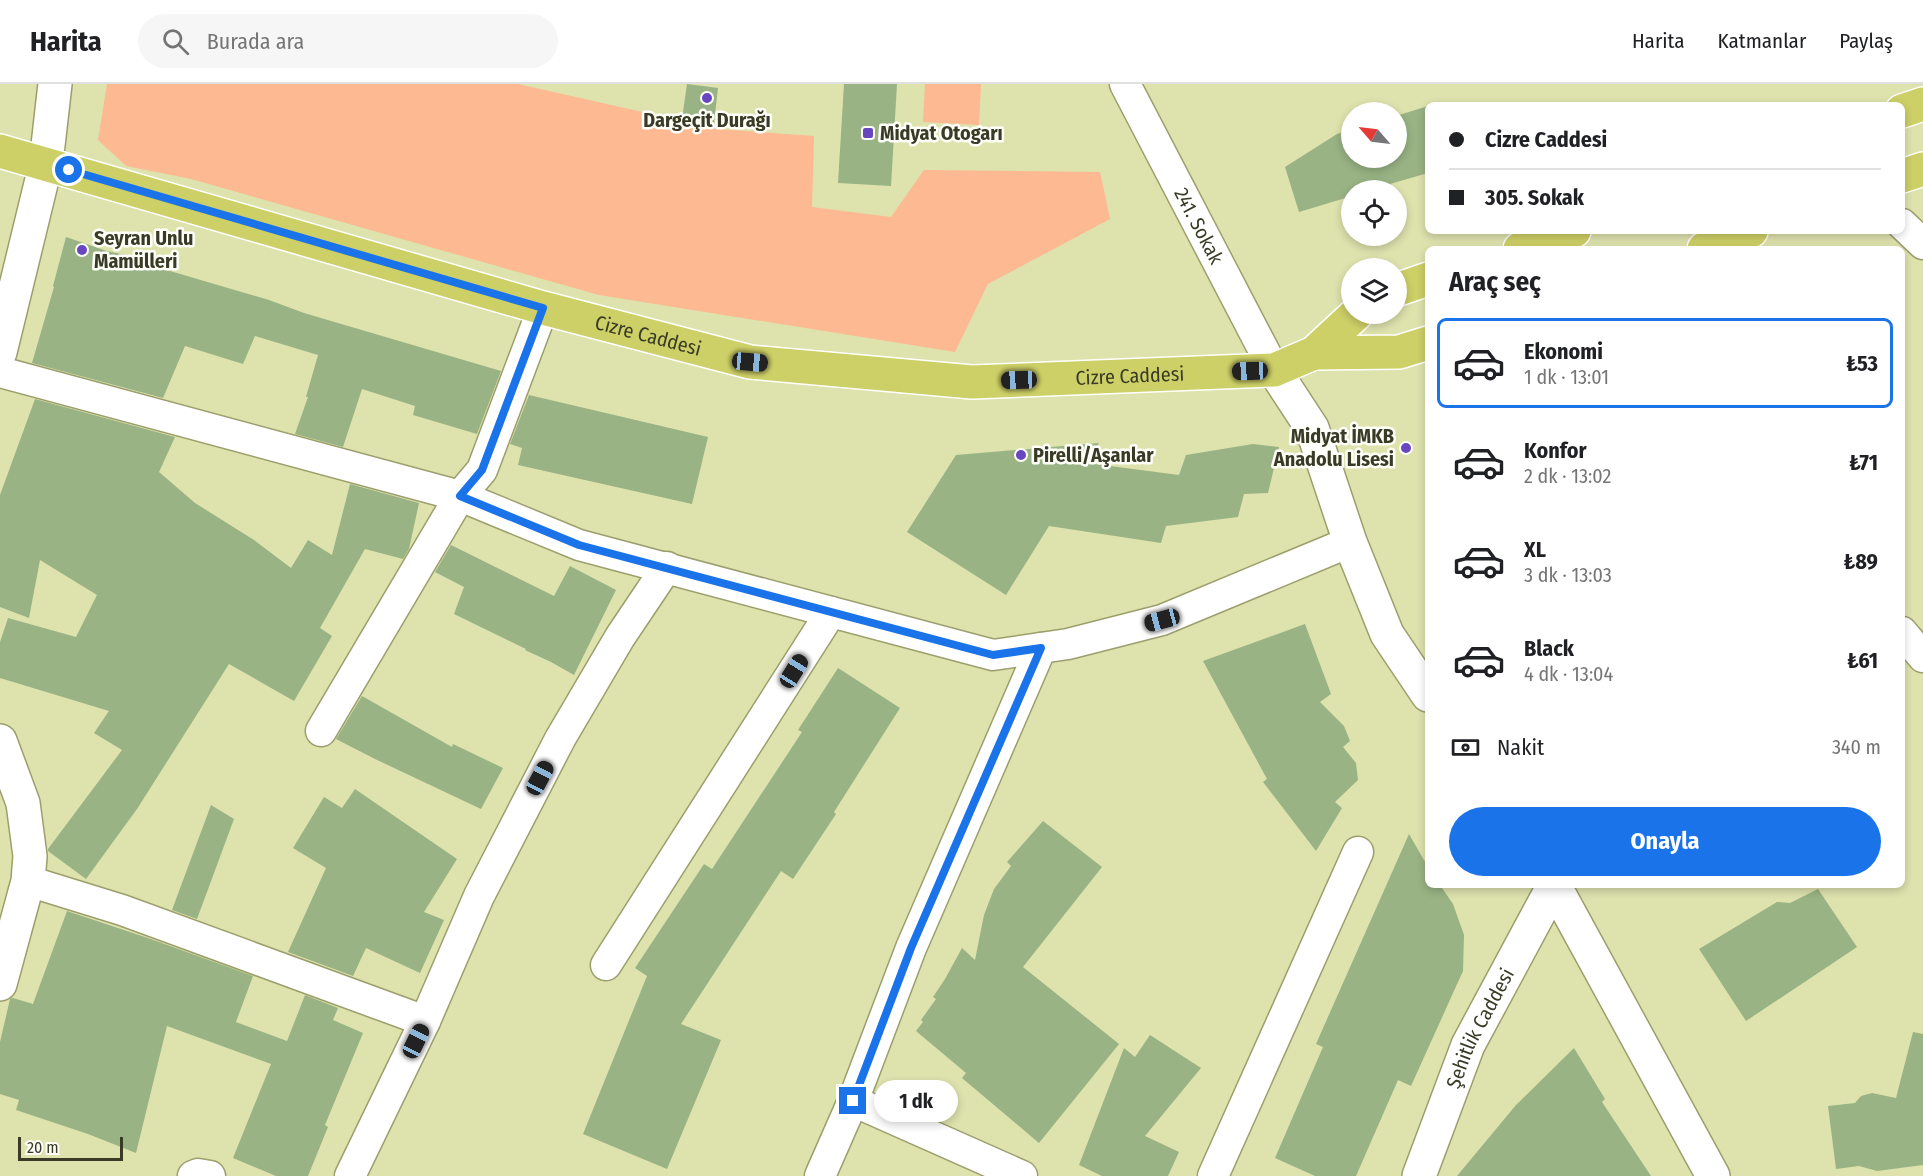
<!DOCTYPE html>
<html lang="tr">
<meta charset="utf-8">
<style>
body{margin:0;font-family:"Fira Sans Condensed",sans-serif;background:#f6f6f6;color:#202124;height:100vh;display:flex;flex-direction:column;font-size:22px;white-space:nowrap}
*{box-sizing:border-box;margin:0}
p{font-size:20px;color:#757577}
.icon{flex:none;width:33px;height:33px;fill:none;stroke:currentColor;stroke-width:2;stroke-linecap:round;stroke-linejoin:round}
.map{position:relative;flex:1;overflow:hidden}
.sheet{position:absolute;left:1425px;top:162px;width:480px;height:642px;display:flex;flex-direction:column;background:#fff;border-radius:9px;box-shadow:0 3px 9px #0003}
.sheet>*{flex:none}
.banner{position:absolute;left:1425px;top:18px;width:480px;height:132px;border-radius:9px;box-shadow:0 3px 9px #0003;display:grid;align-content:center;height:132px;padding:0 24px;background:#fff}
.needle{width:39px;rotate:298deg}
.fabs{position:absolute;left:1341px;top:18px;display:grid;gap:12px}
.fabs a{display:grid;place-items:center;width:66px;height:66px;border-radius:50%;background:#fff;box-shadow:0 3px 9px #0003;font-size:30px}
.scale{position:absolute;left:18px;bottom:15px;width:105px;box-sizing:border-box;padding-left:6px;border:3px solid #3a3b26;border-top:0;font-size:16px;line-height:21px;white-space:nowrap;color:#3a3b26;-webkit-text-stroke:4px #fefff9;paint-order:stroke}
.end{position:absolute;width:27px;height:27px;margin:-14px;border:8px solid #1a73e8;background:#fff;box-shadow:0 0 0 3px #fff}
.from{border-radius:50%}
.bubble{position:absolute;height:42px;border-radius:21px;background:#fff;box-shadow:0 3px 9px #0003;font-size:20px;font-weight:700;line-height:42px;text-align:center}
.car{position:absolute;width:18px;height:36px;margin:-18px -9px;border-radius:8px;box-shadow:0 0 4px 2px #0007;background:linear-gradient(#222 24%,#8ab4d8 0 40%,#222 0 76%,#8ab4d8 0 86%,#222 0)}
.banner b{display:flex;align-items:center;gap:21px;height:57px;font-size:22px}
.banner b+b{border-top:2px solid #e0e0e0}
.banner i{width:15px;height:15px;background:#202124}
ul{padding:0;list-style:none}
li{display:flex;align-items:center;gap:18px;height:90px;margin:0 12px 9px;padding:0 12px;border:3px solid transparent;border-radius:9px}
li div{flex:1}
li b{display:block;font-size:22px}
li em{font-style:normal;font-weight:700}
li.active{border-color:#1a73e8}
li>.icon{width:54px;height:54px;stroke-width:1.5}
h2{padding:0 24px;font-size:27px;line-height:72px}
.pay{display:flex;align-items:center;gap:15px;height:66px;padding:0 24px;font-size:22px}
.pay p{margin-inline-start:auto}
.action{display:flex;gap:12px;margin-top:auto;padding:12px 24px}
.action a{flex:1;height:69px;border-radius:36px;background:#1a73e8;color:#fff;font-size:24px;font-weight:700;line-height:69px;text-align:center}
header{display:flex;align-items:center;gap:36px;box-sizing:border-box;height:84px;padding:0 30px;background:#fff;border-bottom:2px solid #e0e0e0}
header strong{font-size:28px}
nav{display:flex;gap:33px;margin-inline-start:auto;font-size:21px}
.search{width:420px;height:54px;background:#f6f6f6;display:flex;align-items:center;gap:15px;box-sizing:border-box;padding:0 21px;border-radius:33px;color:#757577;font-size:22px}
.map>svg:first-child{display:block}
.green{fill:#fdb992}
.building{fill:#99b384}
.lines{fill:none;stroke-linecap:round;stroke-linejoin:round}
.minor-casing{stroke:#9c9f6c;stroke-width:33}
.tertiary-casing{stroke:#9c9f6c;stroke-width:36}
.primary-casing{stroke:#fff;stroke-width:36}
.minor{stroke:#fff;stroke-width:30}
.tertiary{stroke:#fff;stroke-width:33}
.primary{stroke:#cdcf67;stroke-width:33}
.route{stroke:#1a73e8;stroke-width:8}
.poi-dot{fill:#6846bf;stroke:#fefff9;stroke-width:2}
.labels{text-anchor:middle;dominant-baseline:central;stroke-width:5;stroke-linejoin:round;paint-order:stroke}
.poi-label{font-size:20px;font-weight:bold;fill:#3a3b26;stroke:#fefff9;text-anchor:start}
.street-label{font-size:20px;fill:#3a3b26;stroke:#fefff9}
</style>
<header>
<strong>Harita</strong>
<div class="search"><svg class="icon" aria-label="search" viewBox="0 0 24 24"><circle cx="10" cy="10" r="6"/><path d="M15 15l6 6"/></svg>Burada ara</div>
<nav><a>Harita</a><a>Katmanlar</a><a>Paylaş</a></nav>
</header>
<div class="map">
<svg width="1923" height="1092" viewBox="0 0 1923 1092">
<rect width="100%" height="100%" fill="#dee2ad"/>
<g class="green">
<path d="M107,0H518L718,45L814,52L812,123L891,133L924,86L1100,88L1110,135L988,200L955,268L599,211L191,95L126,82L98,56Z"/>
<path d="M925,0H981L979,41L923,38Z"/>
</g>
<g class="building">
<path d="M687,0L718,4L714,39L682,35Z"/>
<path d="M844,0H897L891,102L838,99Z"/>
<path d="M1428,22V89L1369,106H1352V112L1299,128L1285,83L1337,50L1352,45V74H1396V32Z"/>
<path d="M66,153L107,167L130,172L153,182L269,216L304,229L501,287L477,350L413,331L415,322L362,305L343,363L295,350L308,313H306L318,271L255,252L243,280L185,262L163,314L32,279L54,203L53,202Z"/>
<path d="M529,311L708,353L692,420L518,381L522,364L510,360Z"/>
<path d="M35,315L175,353L159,388L195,419L254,456L291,484L308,456L332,471L350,400L419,419L409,465L403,475L365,465L320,544L332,552L294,617L229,580L137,725L86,795L48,767V765L122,666L94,649L109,627L0,594V558L8,534L76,553L97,511L40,476L29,534L0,523V411Z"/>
<path d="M1099,359L1087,379L1179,391L1186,371L1253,360L1279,363L1268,409L1244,410L1238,433L1166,442L1161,459L1049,442L1006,511L907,448L956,371Z"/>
<path d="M451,461L554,512L570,482L616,506L574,591L551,578L525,566L526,565L454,530L464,503L435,488Z"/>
<path d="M1305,540L1331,610L1320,618L1344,642L1350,657L1343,663L1356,679L1358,696L1335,718L1342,724L1316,767L1263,698L1267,695L1203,577Z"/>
<path d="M838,584L900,624L834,728L836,730L793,795L781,787L681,940L721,956L667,1085L583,1050L647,892L635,884L704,780L712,785L802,648L798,646Z"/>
<path d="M362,612L452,663L453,660L503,684L481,725L375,675L336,655Z"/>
<path d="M355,705L457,775L424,828L444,836L420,889L366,864L353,892L288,868L326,784L293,764L324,713L342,724Z"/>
<path d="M211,721L234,735L197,835L172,826Z"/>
<path d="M1043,737L1102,783L1023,883L1119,960L1039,1059L962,994L966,989L916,947L923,938L921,936L936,915L933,913L945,895L962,864L975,876L984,831L994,805L1011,782L1007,778Z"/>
<path d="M1409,750L1428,783V801H1440L1453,820L1464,851L1463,887L1411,1002L1398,996L1356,1092H1315L1275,1074L1323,963L1316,960Z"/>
<path d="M1818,805L1857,863L1746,937L1699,865L1777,818L1790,819Z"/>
<path d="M67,827L148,854L253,892L236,938L287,957L305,911L338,924L333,936L363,949L325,1041L328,1043L308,1092H276L233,1074L271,980L167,942L136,1069L88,1050L16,1026L19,1016L0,1010V958L10,915L13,914L33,920Z"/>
<path d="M1913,948L1923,950V1081L1877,1087L1859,1082L1836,1085L1828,1022L1855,1019L1861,1012L1872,1009L1896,1014Z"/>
<path d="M1150,951L1201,984L1145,1052L1179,1068L1168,1092H1102L1079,1081L1124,964L1135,973Z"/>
<path d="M1574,964L1605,1015L1602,1018L1651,1092H1457L1516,1021Z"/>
</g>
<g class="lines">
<g class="minor-casing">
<g id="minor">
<path id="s1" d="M1125,0L1274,286"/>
<path d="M1902,140L1923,160"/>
<path d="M0,288L460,412L579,461L993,571L1068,560L1162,536L1350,458"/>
<path d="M1902,548L1923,573"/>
<path d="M321,647L460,412L482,386L543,224"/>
<path d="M28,797L122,826L425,937"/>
<path d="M606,881L831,528"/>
<path d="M853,1017L1022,1092"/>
<path d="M193,1092L198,1090L210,1092"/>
<path d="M350,1092L425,937L479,812L560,655L620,553L667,483"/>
<path d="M820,1092L853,1017L911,864L1041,564"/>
<path d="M1213,1092L1358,768"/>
</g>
</g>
<g class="tertiary-casing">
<g id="tertiary">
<path d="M0,268L46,79L55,0"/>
<path d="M1274,286L1312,344L1350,458L1387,550L1428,611"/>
<path d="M0,657L23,719L30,772L28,797L0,900"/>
<path d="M1554,801L1713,1092"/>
<path id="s2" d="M1419,1092L1468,961L1554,801"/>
</g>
</g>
<g class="primary-casing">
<g id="primary">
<path d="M1902,27L1923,20"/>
<path id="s3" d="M0,67L543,224L750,278L972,298L1274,286L1314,269L1356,230"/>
<path d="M1902,92L1923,85"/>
<path d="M1520,165L1574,147"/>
<path d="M1704,165L1751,147"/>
<path d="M1396,206L1428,195"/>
<path d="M1314,269L1399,268L1428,259"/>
</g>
</g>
<use href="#minor" class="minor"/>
<use href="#tertiary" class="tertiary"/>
<use href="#primary" class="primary"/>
</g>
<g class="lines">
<path class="route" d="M69,86L543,224L482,386L460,412L579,461L993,571L1041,564L911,864L853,1017"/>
</g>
<g class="poi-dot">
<circle cx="707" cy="14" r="6"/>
<rect x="862" y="43" width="12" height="12" rx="3"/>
<circle cx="82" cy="166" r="6"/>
<circle cx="1406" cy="364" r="6"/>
<circle cx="1021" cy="371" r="6"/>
</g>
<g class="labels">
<g class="poi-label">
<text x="707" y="36" text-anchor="middle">Dargeçit Durağı</text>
<text x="880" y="49">Midyat Otogarı</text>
<text x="94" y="154">Seyran Unlu<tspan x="94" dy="23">Mamülleri</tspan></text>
<text x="1394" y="352" text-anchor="end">Midyat İMKB<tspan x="1394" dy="23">Anadolu Lisesi</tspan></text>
<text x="1033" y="371">Pirelli/Aşanlar</text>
</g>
<g class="street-label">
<text stroke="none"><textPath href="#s1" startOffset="160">241. Sokak</textPath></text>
<text stroke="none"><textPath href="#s3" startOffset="674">Cizre Caddesi</textPath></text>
<text stroke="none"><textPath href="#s3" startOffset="1160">Cizre Caddesi</textPath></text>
<text stroke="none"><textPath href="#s2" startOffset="160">Şehitlik Caddesi</textPath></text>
</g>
</g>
</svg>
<div class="fabs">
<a><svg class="needle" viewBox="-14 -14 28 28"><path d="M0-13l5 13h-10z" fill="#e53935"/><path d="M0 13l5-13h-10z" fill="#757577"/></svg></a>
<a><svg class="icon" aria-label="locate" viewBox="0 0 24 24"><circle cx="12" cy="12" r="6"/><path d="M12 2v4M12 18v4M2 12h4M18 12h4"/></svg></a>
<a><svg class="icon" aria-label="layers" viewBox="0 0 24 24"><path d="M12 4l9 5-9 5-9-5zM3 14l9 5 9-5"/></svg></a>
</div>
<div class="scale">20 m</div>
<i class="end from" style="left:69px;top:86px"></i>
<i class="end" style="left:853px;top:1017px"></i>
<div class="bubble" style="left:874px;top:996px;width:84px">1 dk</div>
<i class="car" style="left:750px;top:278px;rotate:95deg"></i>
<i class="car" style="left:1250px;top:287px;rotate:268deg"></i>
<i class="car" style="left:1019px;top:296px;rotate:268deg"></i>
<i class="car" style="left:1162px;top:536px;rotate:255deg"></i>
<i class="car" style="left:794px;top:587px;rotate:32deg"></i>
<i class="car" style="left:540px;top:694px;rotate:28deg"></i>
<i class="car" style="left:416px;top:957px;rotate:26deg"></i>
<div class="banner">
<b><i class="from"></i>Cizre Caddesi</b>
<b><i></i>305. Sokak</b>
</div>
<section class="sheet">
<h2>Araç seç</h2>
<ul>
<li class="active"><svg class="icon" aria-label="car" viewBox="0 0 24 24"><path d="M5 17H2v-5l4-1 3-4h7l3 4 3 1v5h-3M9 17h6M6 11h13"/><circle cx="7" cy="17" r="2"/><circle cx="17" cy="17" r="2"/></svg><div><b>Ekonomi</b><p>1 dk · 13:01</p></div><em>₺53</em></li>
<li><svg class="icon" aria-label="car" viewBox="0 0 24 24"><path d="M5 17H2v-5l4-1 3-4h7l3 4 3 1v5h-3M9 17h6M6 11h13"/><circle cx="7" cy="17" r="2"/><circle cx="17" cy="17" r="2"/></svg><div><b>Konfor</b><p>2 dk · 13:02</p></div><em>₺71</em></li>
<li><svg class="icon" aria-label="car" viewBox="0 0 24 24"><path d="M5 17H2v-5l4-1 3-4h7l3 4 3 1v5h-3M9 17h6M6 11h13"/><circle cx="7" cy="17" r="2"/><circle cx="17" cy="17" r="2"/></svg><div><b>XL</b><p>3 dk · 13:03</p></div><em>₺89</em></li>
<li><svg class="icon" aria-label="car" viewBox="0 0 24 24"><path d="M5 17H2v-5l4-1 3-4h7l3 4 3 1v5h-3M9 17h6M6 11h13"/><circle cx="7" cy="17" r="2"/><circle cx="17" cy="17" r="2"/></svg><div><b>Black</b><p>4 dk · 13:04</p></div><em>₺61</em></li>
</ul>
<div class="pay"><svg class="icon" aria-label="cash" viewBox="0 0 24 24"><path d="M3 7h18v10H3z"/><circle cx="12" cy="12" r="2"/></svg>Nakit<p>340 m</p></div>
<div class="action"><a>Onayla</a></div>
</section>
</div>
